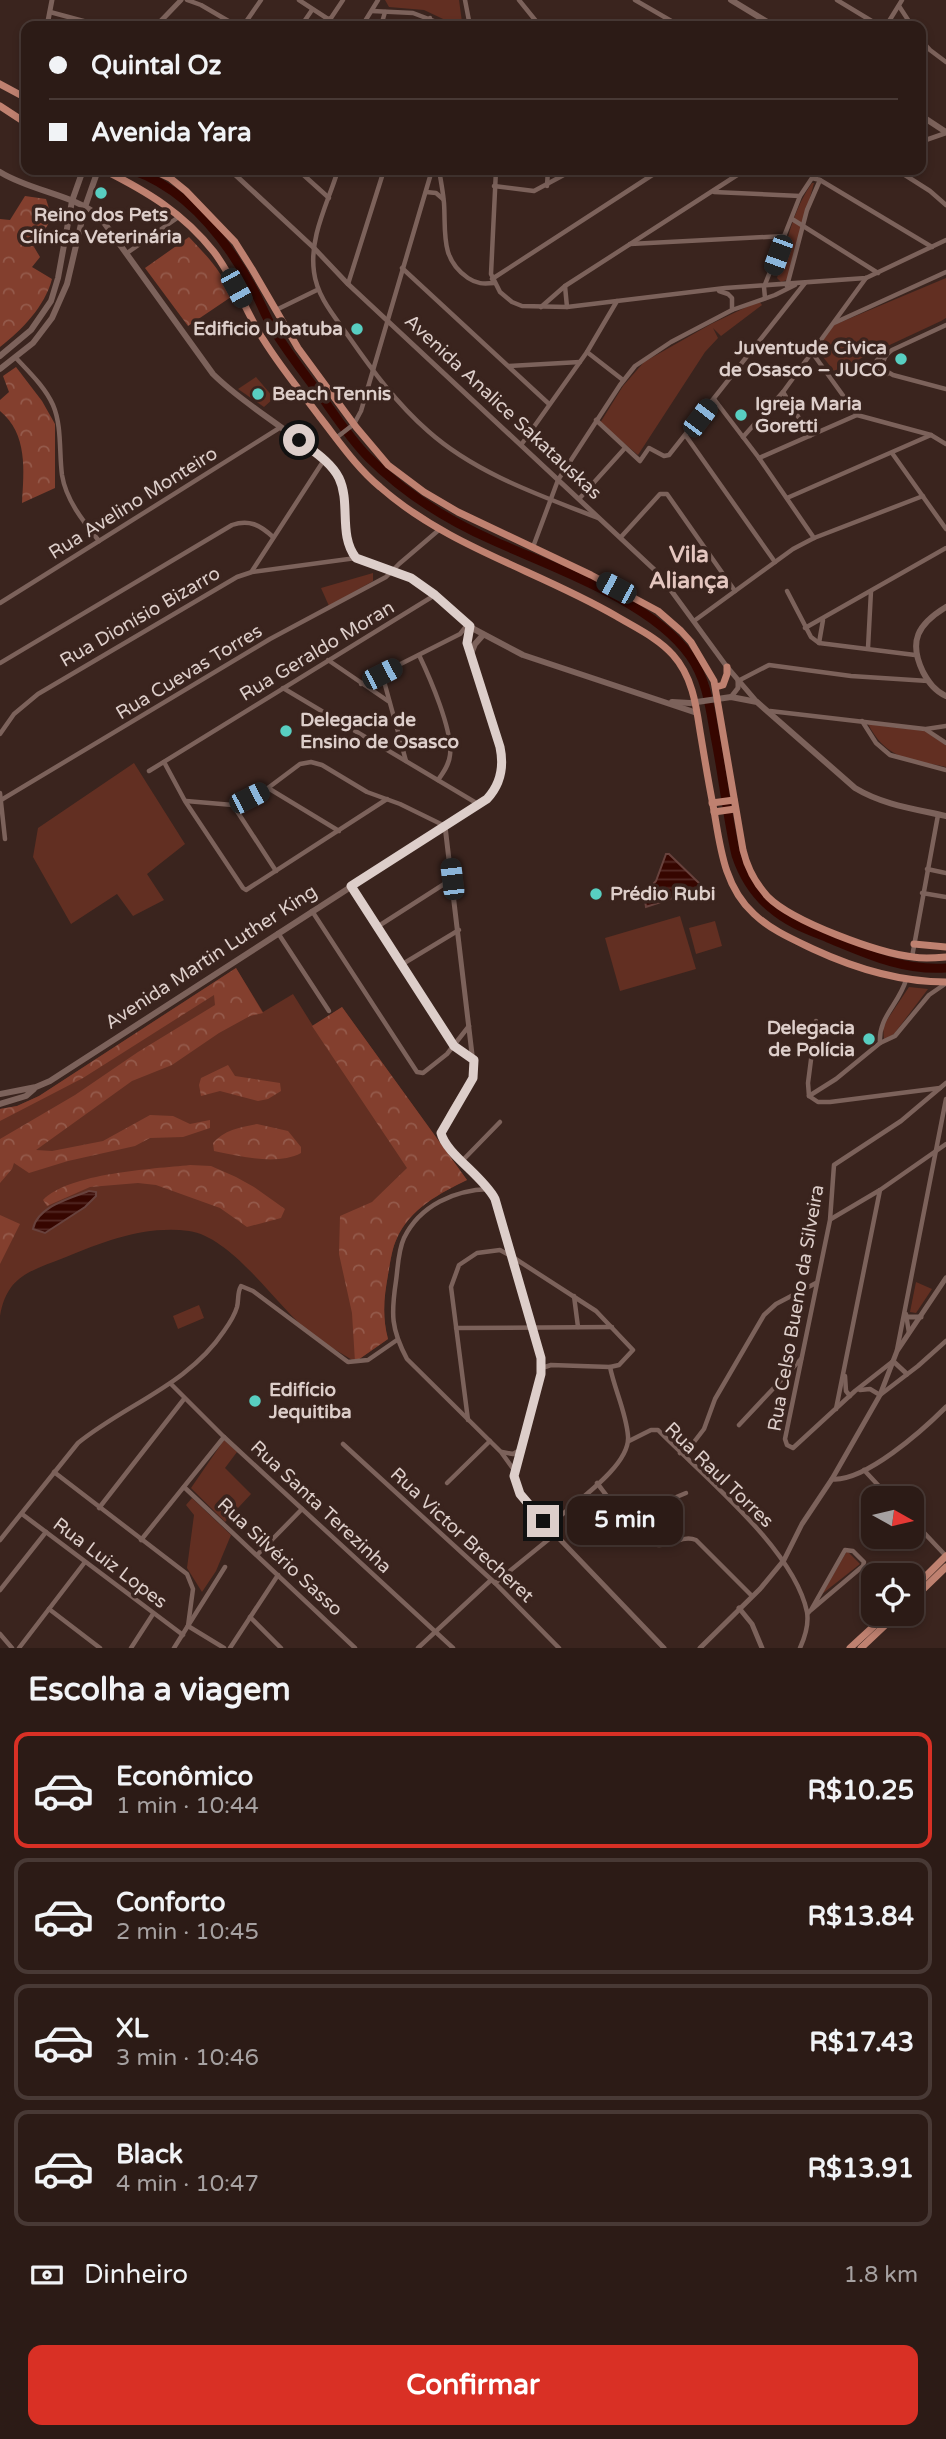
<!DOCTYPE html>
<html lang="pt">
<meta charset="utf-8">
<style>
body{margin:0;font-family:"Varela Round",sans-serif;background:#34241f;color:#f1f3f6;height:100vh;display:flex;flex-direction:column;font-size:26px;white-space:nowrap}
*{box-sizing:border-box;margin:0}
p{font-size:23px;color:#a6a1a1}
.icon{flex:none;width:38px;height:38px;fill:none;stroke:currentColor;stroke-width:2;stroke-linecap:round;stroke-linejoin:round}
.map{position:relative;height:1648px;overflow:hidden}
.panel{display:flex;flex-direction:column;background:#2c1b16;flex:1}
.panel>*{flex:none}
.hud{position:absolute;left:21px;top:21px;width:905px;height:154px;border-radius:14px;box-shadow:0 4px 10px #0003,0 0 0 2px #483935;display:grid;align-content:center;height:154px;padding:0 28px;background:#2c1b16}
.needle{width:46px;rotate:98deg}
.tools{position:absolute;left:861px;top:1486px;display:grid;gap:14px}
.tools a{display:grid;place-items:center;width:63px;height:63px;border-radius:14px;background:#2c1b16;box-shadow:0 4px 10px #0003,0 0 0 2px #483935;font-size:35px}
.end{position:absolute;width:32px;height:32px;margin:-16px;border:9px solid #ddceca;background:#111;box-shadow:0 0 0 4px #111}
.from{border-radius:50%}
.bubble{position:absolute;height:49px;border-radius:14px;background:#2c1b16;box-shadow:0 4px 10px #0003,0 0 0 2px #483935;font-size:23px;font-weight:800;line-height:49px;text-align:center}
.car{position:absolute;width:21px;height:42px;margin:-21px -10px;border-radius:9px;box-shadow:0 0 5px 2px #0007;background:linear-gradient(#222 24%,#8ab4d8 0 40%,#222 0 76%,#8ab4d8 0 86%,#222 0)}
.hud b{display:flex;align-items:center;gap:24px;height:66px;font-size:26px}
.hud b+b{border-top:2px solid #483935}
.hud i{width:18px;height:18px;background:#f1f3f6}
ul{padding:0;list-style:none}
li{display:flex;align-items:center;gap:21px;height:116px;margin:0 14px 10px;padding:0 14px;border:4px solid #483935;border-radius:14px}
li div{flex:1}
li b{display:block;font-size:26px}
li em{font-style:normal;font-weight:800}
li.on{border-color:#d93025}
li>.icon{width:63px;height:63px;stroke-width:1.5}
h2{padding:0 28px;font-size:32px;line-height:84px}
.pay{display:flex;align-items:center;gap:18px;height:77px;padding:0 28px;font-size:26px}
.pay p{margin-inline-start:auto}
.action{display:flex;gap:14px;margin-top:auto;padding:14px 28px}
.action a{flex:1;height:80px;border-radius:14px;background:#d93025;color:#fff;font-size:28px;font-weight:800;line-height:80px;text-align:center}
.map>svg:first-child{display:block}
.green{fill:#622f22}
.forest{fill:url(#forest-crowns)}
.water{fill:url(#water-rules);stroke:#68423d;stroke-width:2}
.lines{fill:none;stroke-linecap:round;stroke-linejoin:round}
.river{stroke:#360600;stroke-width:9}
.minor{stroke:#7c625b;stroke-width:4.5}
.tertiary{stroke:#7c625b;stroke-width:5}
.secondary{stroke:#7c625b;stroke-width:6}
.primary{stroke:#bf8170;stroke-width:7}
.route{stroke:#ddceca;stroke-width:9}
.poi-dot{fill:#58cec1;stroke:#3a241e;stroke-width:2.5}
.labels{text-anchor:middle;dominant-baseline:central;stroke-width:7;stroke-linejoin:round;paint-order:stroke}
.poi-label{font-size:19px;font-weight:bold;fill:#ddceca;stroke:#3a241e;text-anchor:start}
.street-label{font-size:19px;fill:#ddceca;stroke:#3a241e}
.quarter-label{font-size:23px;font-weight:bold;fill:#e4c6bf;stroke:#3a241e}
</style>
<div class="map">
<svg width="946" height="1648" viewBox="0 0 946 1648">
<defs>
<pattern id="forest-crowns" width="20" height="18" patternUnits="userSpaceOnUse" patternTransform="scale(1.75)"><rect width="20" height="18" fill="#833f2e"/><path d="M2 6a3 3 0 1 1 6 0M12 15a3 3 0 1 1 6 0" fill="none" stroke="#945a4b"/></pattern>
<pattern id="water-rules" width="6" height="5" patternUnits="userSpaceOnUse" patternTransform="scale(1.75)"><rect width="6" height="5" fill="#360600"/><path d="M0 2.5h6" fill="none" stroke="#532924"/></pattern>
</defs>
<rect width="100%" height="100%" fill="#3a241e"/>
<g class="green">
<path d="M385,0H459L462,22L458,26L424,10L389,7Z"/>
<path d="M812,183H814L787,280L781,282L777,278C786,246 792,211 812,183Z"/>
<path d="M946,278V318L941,321L834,371L816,348L834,325Z"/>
<path d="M759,301L762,305L721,336L713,328L718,338L705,352L638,455L600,423L623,386L644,362L711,324Z"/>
<path d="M256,377L274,398L264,407L238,389Z"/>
<path d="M373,573V581L329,606L321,588Z"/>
<path d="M868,724L925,731L946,745V767C909,759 887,760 868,724Z"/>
<path d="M134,763L185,844L147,874L164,900L133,916L117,894L71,924L33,857L38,828Z"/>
<path d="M680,916L696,969L620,991L605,938Z"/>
<path d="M715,921L722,946L696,954L689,928Z"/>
<path d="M236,968L263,1012L293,994L313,1026L342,1007L467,1180C440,1193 410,1209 397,1238C392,1248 390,1263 388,1275C384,1297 382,1316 388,1339L355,1362C340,1352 324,1344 310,1333C277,1306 232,1237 189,1231C147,1225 104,1241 66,1257C31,1271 7,1275 0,1316V1109L17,1106L39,1096Z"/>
<path d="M909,987L928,989L894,1034L884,1040L883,1026Z"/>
<path d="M916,1282L932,1289L916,1313L910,1312Z"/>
<path d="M199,1305L204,1318L178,1329L173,1316Z"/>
<path d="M224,1440L237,1452L225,1468L251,1494L225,1522L191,1488Z"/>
<path d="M192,1498L231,1535L216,1571L202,1592L187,1568L194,1515L186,1505Z"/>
<path d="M847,1551L860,1564L822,1594Z"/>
</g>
<g class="forest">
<path d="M25,196L46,199L52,218L34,247L40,257L32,267L52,279C45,306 22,330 0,347V219L10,220Z"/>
<path d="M189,237C206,255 224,273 231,297L188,326L145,268Z"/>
<path d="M16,367L42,401L55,424V488L22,503C24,471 28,434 0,411V400L9,392L3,376Z"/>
<path d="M236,968L263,1013L250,1016L219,1033L172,1065L132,1081L36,1150L52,1151L103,1141L150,1115L173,1116L190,1124L210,1120V1128L183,1137L150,1138L135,1146L68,1161L29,1173L14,1163L12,1169L0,1183V1139L75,1095L138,1052L215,1005L214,995L83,1078L0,1121V1109L17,1106L39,1096Z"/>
<path d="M342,1007L467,1180C440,1193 410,1209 397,1238C392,1248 390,1263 388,1275C384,1297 382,1316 388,1339L355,1362L352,1313L339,1254L340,1216L372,1202L407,1168L312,1026Z"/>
<path d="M228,1065L235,1076L280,1083L281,1091L268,1099L258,1101L220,1091L201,1096L199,1085L201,1078Z"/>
<path d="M257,1124L288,1131L301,1147V1153C277,1166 239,1156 214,1151L213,1143C224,1130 240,1127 257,1124Z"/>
<path d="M190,1165L211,1166L236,1177L254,1187L285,1209L281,1218L247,1227L220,1208L156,1185L138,1183L90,1187L47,1206L43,1200C69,1173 152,1169 190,1165Z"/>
<path d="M0,1215L20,1224L0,1264Z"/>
</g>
<g class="water">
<path d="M666,854H669L700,884L698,890L646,907L644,894L656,881Z"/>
<path d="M89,1191L96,1192V1196L85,1207L45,1233L33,1229C37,1207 70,1198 89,1191Z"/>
</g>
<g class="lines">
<path class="river" d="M132,170C187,189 226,239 253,289C260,301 265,315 272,327C287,352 306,376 324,400C338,420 352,441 369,458C404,493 447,520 492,540C551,567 652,601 690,656C707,680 710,708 715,736C723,775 727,816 736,855C743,876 754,894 771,908C788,923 808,930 828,938C867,954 903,971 946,968"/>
<g class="minor">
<path d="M187,0L201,5L237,26"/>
<path d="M299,0L328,19L331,18L343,0"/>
<path d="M465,0L470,26"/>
<path d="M519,0L540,26"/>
<path d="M635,0L680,26"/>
<path d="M837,0L880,26"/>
<path d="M899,6L912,26"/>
<path d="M372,11L413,13L447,26"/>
<path d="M50,12L102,26"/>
<path d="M243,26L261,0"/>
<path d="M301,26L312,10"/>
<path d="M362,26L378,0"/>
<path d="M381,26L385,12"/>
<path d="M428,26L430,18"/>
<path d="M886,26L902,0"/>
<path d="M920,39L930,50L946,62"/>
<path d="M920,142L946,133"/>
<path d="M298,170L329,198"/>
<path d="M338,170C328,203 309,237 314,272C317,297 335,317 349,337C372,370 397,404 428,431C475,473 539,495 598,518"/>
<path d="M439,170C441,181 443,192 444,203C446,233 440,259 468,278C477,284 483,284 494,283"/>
<path d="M496,170L491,274L500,292L512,302L522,306L567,307L725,288L866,278L946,240"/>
<path d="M897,170L930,191L946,205"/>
<path d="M494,186L534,191L573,170"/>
<path d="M547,186L548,170"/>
<path d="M426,192L436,193L443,199"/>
<path d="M714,192L800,196"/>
<path d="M792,219L878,273"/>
<path d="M630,244L785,236"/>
<path d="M127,253L180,216"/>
<path d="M402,268L549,404"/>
<path d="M492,279L660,170"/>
<path d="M348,284L384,170"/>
<path d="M565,286L567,307"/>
<path d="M787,286L807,210L820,180"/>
<path d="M719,291L728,294L732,298V310"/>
<path d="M765,298L764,287L800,196L812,178L820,180L932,247"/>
<path d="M541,307L565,286L745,170"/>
<path d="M276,310L317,290"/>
<path d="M834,323L946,272"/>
<path d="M946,325L892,350C884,356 881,362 886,371L893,375L946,389"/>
<path d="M811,351L857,415L931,435L946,444"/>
<path d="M587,352L623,380"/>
<path d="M885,354L877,360L874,367L878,372L887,374"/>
<path d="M16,358C29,372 45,387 53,405C62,426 59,452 62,475C66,500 83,521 99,541"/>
<path d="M509,366L580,362"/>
<path d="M783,392L810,436"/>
<path d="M714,399L759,458L814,538"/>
<path d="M596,420L640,461L649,448L664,456L669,455L805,283"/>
<path d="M686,436L775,562"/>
<path d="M743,437L783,392L866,278"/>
<path d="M336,438L354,424L361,411L432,170"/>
<path d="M521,445L587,352L617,301"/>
<path d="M892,453L946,529"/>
<path d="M759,458L857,415"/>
<path d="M787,498L931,435"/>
<path d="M579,499L625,448"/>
<path d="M621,537L660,494H667L735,591"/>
<path d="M533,547L558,480L620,385L635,366L671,342L732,310L775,295L795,285"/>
<path d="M252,571L324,460"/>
<path d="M787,591L811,637L819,643L915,655"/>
<path d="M0,603L281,427"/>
<path d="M694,621L793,549L814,538L923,496"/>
<path d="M805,628L946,548"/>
<path d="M819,643L823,620"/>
<path d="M868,648L871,591"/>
<path d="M419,655C430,678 453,731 450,755C449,765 443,773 438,780"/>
<path d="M328,660L388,701"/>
<path d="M0,663L232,525C249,519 260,525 273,537"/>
<path d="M382,674L406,761"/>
<path d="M738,681L769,665L851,676L928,681"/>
<path d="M361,684L460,634L468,624"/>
<path d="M283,688L478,804"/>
<path d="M770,711L925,729L946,743"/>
<path d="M862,721L876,743L890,755L946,770"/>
<path d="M926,729L946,726"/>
<path d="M0,734L14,714L38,694L237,577L252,572L356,558"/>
<path d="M164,762L185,801L243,888L246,890L387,799"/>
<path d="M149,771L435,595"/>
<path d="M268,788L339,831"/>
<path d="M0,793L5,839"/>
<path d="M1,800L270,639L386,577L399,564L440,529"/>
<path d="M186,801L233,805L268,788L300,764L311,762L322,765L367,792L400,804L445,826"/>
<path d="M233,805L276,871"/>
<path d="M927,869L946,873"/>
<path d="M922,893L946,897"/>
<path d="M312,911L417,1072L423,1073L447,1054L469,1026"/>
<path d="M377,927L452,879"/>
<path d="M278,933L329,1011"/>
<path d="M912,957L938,815"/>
<path d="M401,965L459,930"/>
<path d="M816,1021L808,1083L809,1096L818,1102H830L940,1088"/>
<path d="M880,1043C878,1017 899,1004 906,980"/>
<path d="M809,1096L836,1079L880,1043L895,1036L929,995L945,984"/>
<path d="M462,1161L500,1122"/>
<path d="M489,1189C455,1190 420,1205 404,1238C398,1251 398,1267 396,1281C391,1314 391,1329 407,1359L501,1452L514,1470"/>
<path d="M831,1219L880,1190L946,1144"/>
<path d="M574,1296L578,1327"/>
<path d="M906,1314L909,1333"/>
<path d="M456,1328L612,1327"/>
<path d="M897,1350L946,1099"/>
<path d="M892,1362L855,1391L793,1448L787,1445L785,1439L830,1220L834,1165L901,1121L946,1083"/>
<path d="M542,1368L551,1365L610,1367C615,1391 626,1412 628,1436C631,1467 569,1506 548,1527"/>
<path d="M845,1376L846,1391L850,1396"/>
<path d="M171,1384L224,1437L453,1648"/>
<path d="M860,1390L870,1389L880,1395L918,1366L946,1341"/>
<path d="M836,1409L880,1190"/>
<path d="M468,1420L451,1287L459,1265L477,1253L500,1250L511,1256L596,1311L633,1350L619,1365L610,1367"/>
<path d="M739,1425L801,1359"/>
<path d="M629,1441L651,1430H658C703,1476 794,1549 807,1612C809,1624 805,1637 800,1648"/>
<path d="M343,1444L495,1583L559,1648"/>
<path d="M502,1452L513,1454L520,1450"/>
<path d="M680,1453L694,1442L704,1429L715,1399L764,1315L776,1304L816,1283"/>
<path d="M864,1470L890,1498"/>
<path d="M54,1472L187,1574L193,1589L188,1626"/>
<path d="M447,1483L490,1441"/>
<path d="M597,1483C608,1497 642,1545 659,1545C672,1545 683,1535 696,1540L752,1596"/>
<path d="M184,1487L355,1648"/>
<path d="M99,1508L184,1399"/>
<path d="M22,1514L183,1635"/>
<path d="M626,1518L686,1493"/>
<path d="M912,1520L946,1556"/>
<path d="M0,1540L78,1443C126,1404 188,1385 224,1331C229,1324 235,1314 237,1307C239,1299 237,1293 241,1286L253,1291L348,1362L368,1360L397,1340"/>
<path d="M141,1540L224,1437"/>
<path d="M257,1555L302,1509"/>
<path d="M495,1583L554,1535"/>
<path d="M0,1590L46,1532"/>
<path d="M49,1609L100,1648"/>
<path d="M808,1613L811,1610L863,1566L864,1562L853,1551L845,1550L811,1610"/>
<path d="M250,1617L281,1648"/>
<path d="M188,1626L224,1648"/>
<path d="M0,1634L12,1648"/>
<path d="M19,1648L85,1562"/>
<path d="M131,1648L153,1614"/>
<path d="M174,1648L225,1567"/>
<path d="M230,1648L278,1575"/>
<path d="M418,1648L491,1580"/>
</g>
<g class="tertiary">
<path d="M47,26L52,0"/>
<path d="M156,26L181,0"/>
<path d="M230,170L313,247L348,284L659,574L727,667L757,702"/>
<path d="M731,697L738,688V681"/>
<path d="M445,826L474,1071L473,1078C463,1094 437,1125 444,1142L482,1180L495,1199L541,1358V1374L514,1471L517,1489L528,1506L664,1648"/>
<path d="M351,886L454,1046L473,1060"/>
<path d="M907,1317H921"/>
<path d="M893,1361L907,1374"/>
<path d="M832,1479C865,1482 923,1430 946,1407"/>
<path d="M739,1608L752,1624L762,1648"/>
<path d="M700,1648L760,1589L784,1560L802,1524L832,1479L880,1395L897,1351L946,1278"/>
</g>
<g class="secondary">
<path d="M731,0L774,26"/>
<path d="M920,115L946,132"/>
<path d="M0,172C30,191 76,195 100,217L213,374C238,399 270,418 298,440C312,450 327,461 337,476C352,499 338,534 356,558L411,578L435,595L470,627L523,655L697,713"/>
<path d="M0,356L31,330L51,301L58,278L72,201L83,170"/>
<path d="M0,369L33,343L52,318L67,284L85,207L98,170"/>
<path d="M946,607C918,624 908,641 923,672C929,683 935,691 946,696"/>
<path d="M471,654L475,644L483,635"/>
<path d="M672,702L690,703L731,697L757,702L855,788C883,805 915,809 946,816"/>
<path d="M0,1094L36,1087L50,1081L487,799C501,784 504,766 500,747L467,643L470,627"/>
<path d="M0,1104L26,1096L34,1089"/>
</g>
<g class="primary">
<path d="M0,84L26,98"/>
<path d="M0,106L26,123"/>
<path d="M104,170C148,192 183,213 214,252C233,277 244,307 260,334C277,363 299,389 319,416C338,440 356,467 380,487C448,547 539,571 616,616C636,628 658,638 673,655C692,676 696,704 700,731C704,755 708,780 713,805C720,844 723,886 754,914C771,930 792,939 813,949C856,969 899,982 946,982"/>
<path d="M153,170L170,178L186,191L235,242L252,269L298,348L356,427L388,465L424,492L458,512L591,575L658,611L681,631L691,642L714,681L743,850C747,867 756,884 768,897C793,922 878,953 913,957C924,959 935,958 946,957"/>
<path d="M716,687L723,685L727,674V667"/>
<path d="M712,803L734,800"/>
<path d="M714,812L735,809"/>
<path d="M914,944L946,947"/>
<path d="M912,1590L946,1556"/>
<path d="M912,1600L946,1567"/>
<path d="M850,1648L887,1614"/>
<path d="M861,1648L897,1614"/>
</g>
</g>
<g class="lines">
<path class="route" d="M299,440C313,451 331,462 339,478C351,503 338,535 356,558L411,578L435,595L470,626L467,643L500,747C504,766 501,784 487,799L351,886L454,1046L474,1060L473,1078L441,1133C446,1154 483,1176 495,1199L541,1358V1374L514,1476L520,1494L543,1521"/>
</g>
<g class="poi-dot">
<circle cx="101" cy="193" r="7"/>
<circle cx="357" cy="329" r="7"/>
<circle cx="901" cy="359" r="7"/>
<circle cx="258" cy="394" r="7"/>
<circle cx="741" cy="415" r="7"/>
<circle cx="286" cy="731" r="7"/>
<circle cx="596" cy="894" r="7"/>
<circle cx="869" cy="1039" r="7"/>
<circle cx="255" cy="1401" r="7"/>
</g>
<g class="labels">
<g class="poi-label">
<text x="101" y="215" text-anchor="middle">Reino dos Pets<tspan x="101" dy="22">Clínica Veterinária</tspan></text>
<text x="343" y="329" text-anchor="end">Edificio Ubatuba</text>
<text x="887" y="348" text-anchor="end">Juventude Civica<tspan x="887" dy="22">de Osasco – JUCO</tspan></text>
<text x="272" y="394">Beach Tennis</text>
<text x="755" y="404">Igreja Maria<tspan x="755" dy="22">Goretti</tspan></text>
<text x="300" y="720">Delegacia de<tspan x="300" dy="22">Ensino de Osasco</tspan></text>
<text x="610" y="894">Prédio Rubi</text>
<text x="855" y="1028" text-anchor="end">Delegacia<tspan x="855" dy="22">de Polícia</tspan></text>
<text x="269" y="1390">Edifício<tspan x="269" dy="22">Jequitiba</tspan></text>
</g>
<g class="street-label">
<text transform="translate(503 407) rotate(43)">Avenida Analice Sakatauskas</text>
<text transform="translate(133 503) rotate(-32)">Rua Avelino Monteiro</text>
<text transform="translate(140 617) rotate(-30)">Rua Dionísio Bizarro</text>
<text transform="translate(317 651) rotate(-31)">Rua Geraldo Moran</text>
<text transform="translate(189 672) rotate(-31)">Rua Cuevas Torres</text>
<text transform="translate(211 957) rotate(-33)">Avenida Martin Luther King</text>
<text transform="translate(796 1308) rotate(-80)">Rua Celso Bueno da Silveira</text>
<text transform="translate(719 1475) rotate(44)">Rua Raul Torres</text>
<text transform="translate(321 1507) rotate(43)">Rua Santa Terezinha</text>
<text transform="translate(462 1535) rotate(43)">Rua Victor Brecheret</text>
<text transform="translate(280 1557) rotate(43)">Rua Silvério Sasso</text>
<text transform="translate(110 1563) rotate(37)">Rua Luiz Lopes</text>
</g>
<g class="quarter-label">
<text x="689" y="555">Vila<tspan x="689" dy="26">Aliança</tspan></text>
</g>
</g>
</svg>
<div class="tools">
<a><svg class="needle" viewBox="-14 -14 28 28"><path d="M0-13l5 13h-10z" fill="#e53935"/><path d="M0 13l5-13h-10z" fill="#a6a1a1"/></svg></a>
<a><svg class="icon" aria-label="locate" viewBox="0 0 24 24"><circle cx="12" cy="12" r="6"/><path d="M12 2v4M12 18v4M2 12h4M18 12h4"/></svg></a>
</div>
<i class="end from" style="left:299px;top:440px"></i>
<i class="end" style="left:543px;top:1521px"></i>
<div class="bubble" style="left:567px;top:1496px;width:116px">5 min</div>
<i class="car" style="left:778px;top:255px;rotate:200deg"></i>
<i class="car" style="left:236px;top:288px;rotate:151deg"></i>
<i class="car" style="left:700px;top:418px;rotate:37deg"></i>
<i class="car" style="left:616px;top:588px;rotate:298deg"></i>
<i class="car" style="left:382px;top:674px;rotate:63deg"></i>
<i class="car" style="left:249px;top:798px;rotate:63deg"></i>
<i class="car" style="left:452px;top:879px;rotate:353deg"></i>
<div class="hud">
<b><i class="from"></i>Quintal Oz</b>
<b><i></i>Avenida Yara</b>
</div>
</div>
<section class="panel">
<h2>Escolha a viagem</h2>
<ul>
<li class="on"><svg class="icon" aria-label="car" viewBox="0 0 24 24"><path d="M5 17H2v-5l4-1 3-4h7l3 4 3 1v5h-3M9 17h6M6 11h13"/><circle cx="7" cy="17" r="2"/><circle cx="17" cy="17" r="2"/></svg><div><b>Econômico</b><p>1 min · 10:44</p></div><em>R$10.25</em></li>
<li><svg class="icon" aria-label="car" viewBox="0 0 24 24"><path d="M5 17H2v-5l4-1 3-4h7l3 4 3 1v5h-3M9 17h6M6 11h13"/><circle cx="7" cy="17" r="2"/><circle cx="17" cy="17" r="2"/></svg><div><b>Conforto</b><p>2 min · 10:45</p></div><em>R$13.84</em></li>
<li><svg class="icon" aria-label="car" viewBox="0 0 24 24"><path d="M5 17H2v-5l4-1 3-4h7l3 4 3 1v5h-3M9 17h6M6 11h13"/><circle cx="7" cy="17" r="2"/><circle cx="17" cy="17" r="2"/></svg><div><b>XL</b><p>3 min · 10:46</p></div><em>R$17.43</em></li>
<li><svg class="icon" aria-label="car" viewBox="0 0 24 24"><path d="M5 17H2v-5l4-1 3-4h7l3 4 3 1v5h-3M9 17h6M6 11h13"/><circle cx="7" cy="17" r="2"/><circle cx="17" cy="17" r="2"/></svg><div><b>Black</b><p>4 min · 10:47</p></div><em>R$13.91</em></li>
</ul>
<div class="pay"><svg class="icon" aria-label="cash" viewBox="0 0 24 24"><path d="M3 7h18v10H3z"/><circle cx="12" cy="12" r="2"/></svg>Dinheiro<p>1.8 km</p></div>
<div class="action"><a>Confirmar</a></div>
</section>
